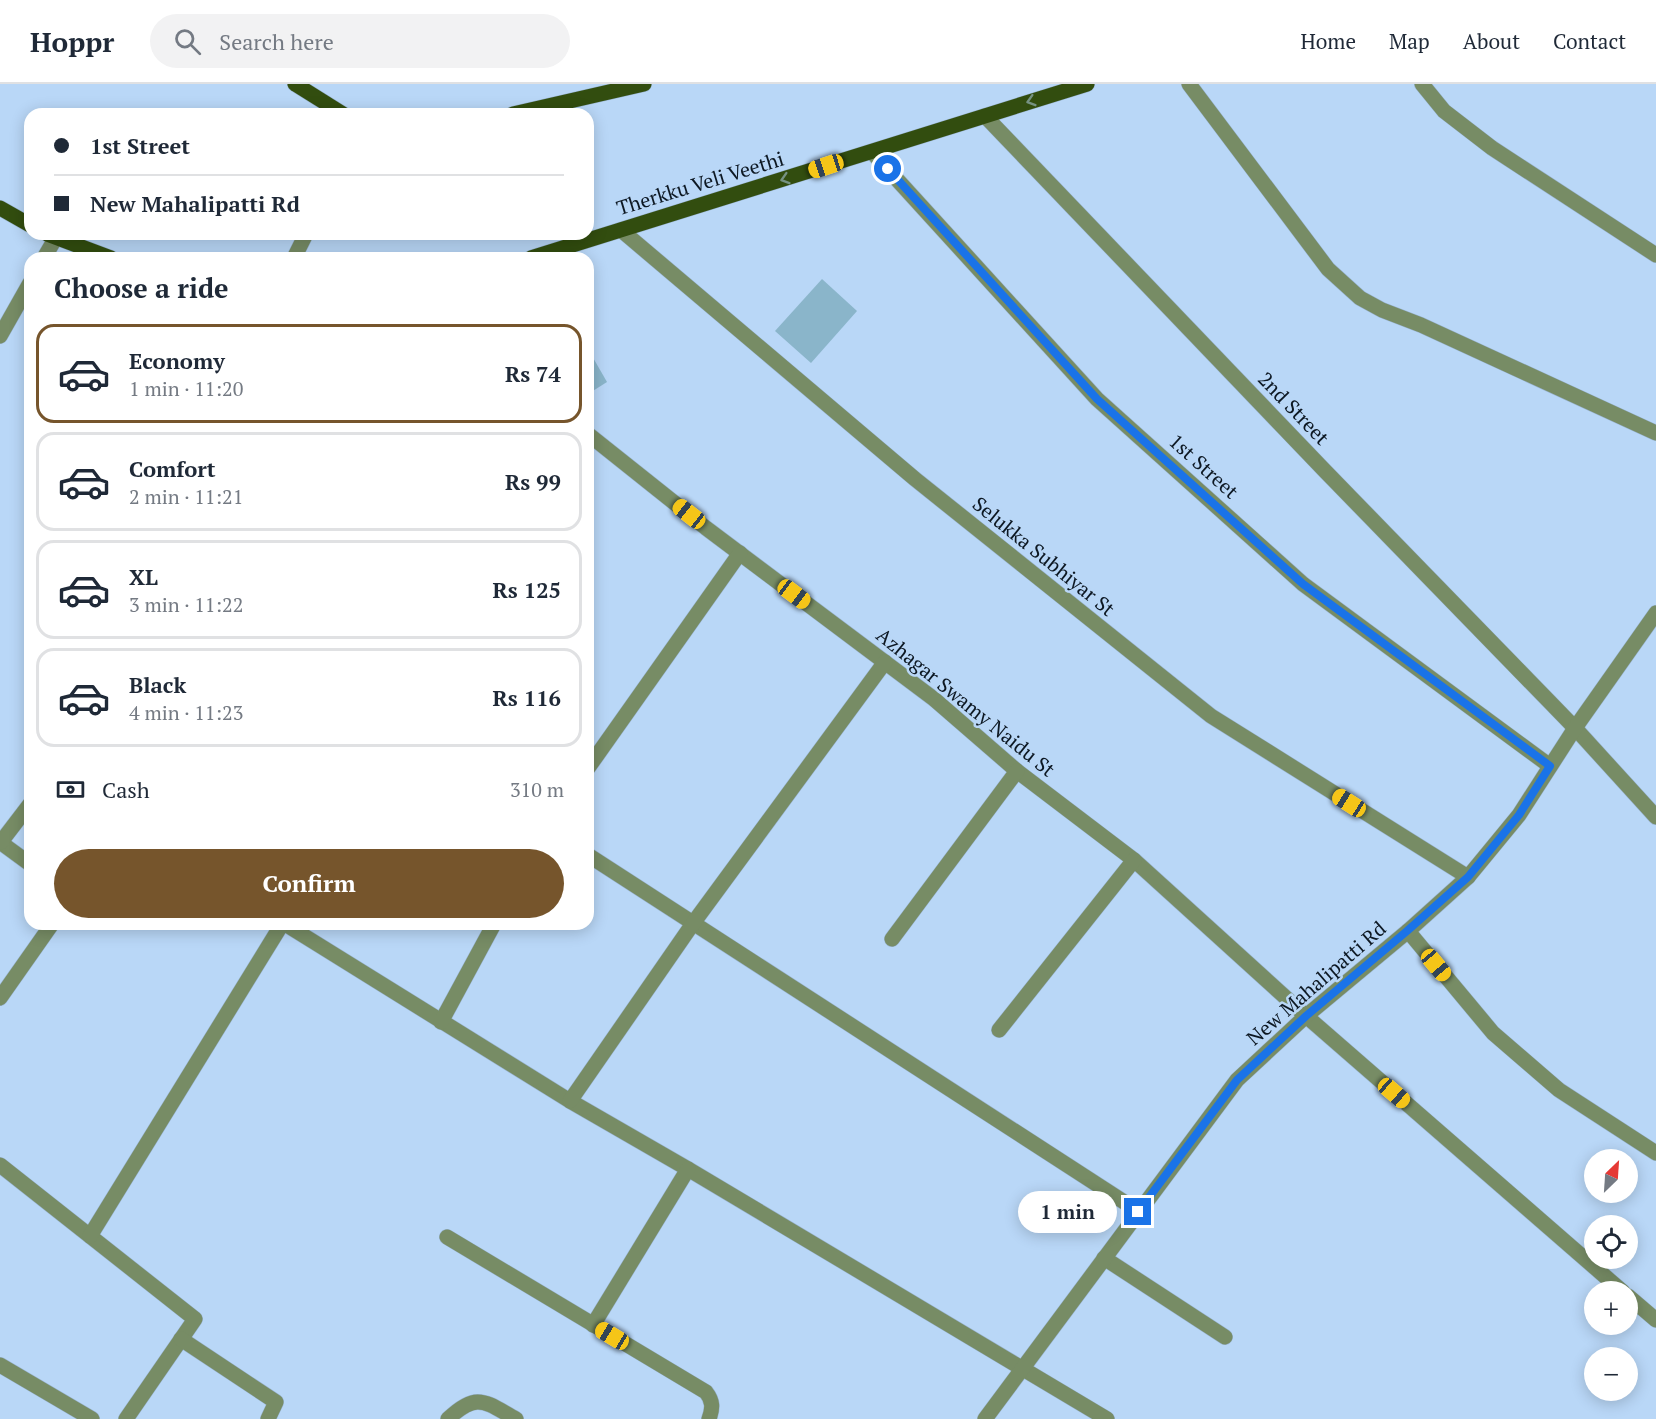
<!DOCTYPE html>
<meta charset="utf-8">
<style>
body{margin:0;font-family:"PT Serif",serif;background:#f2f2f3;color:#1f2937;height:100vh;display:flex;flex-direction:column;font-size:22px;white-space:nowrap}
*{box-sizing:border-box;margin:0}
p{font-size:20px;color:#747a83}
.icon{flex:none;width:33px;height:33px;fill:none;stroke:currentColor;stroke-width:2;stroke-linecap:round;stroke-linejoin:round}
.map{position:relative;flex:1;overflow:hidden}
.sheet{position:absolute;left:24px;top:168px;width:570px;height:678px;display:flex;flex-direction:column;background:#fff;border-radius:18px;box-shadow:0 3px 15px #0003}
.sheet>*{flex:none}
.hud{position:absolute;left:24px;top:24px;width:570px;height:132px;border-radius:18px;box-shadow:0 3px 15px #0003;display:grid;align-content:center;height:132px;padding:0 30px;background:#fff}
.needle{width:39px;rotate:25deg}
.buttons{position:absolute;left:1584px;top:1065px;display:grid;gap:12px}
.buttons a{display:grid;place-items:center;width:54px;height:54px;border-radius:50%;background:#fff;box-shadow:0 3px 15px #0003;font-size:30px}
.end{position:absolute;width:27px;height:27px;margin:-14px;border:8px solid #1a73e8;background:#fff;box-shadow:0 0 0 3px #fff}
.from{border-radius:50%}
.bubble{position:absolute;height:42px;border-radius:21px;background:#fff;box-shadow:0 3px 15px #0003;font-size:20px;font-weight:600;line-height:42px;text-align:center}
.car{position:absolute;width:18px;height:36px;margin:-18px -9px;border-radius:8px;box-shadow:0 0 4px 2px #0007;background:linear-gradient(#f5c518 24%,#345 0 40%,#f5c518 0 76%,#345 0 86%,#f5c518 0)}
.hud b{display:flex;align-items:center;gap:21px;height:57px;font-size:22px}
.hud b+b{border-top:2px solid #e0e1e3}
.hud i{width:15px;height:15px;background:#1f2937}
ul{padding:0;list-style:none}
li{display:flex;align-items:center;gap:18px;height:99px;margin:0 12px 9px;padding:0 18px;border:3px solid #e0e1e3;border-radius:18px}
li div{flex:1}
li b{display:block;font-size:22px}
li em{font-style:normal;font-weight:600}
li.current{border-color:#76552c}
li>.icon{width:54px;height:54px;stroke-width:1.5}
h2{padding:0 30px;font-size:27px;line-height:72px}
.pay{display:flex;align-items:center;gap:15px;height:66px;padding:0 30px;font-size:22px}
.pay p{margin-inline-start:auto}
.primary-button{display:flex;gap:12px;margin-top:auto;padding:12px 30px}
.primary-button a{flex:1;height:69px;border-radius:36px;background:#76552c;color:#fff;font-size:24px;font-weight:600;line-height:69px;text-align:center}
header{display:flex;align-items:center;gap:36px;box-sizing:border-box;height:84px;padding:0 30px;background:#fff;border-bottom:2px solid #e0e1e3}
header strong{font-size:28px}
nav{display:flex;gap:33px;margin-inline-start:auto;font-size:21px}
.search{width:420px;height:54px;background:#f2f2f3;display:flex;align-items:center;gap:15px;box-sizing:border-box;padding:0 21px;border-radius:33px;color:#747a83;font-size:22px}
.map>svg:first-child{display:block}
.building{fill:#8ab5ca}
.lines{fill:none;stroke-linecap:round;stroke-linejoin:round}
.minor-casing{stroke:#9ab5d1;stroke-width:16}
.major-casing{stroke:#9ab5d1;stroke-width:16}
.minor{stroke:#778c65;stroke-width:15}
.major{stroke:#324d0f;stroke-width:15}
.oneway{stroke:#769283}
.route{stroke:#1a73e8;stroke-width:8}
.labels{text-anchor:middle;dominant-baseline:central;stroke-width:5;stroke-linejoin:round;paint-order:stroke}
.street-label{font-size:20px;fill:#0d1823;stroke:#b9d7f7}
</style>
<header>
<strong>Hoppr</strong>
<div class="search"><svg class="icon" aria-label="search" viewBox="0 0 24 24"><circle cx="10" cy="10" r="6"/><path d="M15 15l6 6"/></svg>Search here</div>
<nav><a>Home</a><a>Map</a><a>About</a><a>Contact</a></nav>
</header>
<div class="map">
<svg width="1656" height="1335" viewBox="0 0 1656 1335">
<rect width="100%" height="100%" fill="#b9d7f7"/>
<g class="building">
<path d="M822,195L857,227L811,279L775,247Z"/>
<path d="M588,265L607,298L588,310Z"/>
</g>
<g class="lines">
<g class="minor-casing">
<g id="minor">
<path d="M1189,0L1328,185L1360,214L1382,226L1421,241L1656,349"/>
<path d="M1422,0L1444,27L1492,64L1656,171"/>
<path d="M985,32L1326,388L1575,644L1656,733"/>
<path d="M872,68L1097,315L1303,500L1550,682"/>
<path d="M621,146L915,395L1211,632L1468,793"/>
<path d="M44,174L55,155"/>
<path d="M294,174L306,150"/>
<path d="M0,252L30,199"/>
<path d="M588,350L706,444L934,615L1017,687L1134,776L1306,932L1623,1208"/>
<path d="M588,684L740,469"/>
<path d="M0,758L30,780"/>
<path d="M1,758L30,720"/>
<path d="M588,771L1138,1127"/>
<path d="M285,840L570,1017L688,1085L1107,1335"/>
<path d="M1408,847L1493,949L1559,1006L1656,1069"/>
<path d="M892,855L1017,687"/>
<path d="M0,914L52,840"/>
<path d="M441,938L494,840"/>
<path d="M999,946L1134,776"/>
<path d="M570,1017L694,838L885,578"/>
<path d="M0,1081L195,1235L126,1335"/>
<path d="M90,1152L282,840"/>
<path d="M447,1153L706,1308C713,1317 713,1324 709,1335"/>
<path d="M1104,1174L1225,1253"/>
<path d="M1628,1212L1656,1236"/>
<path d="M593,1241L688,1085"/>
<path d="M181,1255L276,1318L268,1335"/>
<path d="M0,1281L92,1335"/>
<path d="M448,1335C477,1307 485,1318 516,1335"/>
<path d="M985,1335L1237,996L1306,932L1408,847L1468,793L1519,731L1575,644L1656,529"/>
</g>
</g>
<g class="major-casing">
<g id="major">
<path d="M295,0L343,30"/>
<path d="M513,30L644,0"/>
<path d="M0,124L30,141"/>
<path d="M47,150L111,174"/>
<path d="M531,174L1087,0"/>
</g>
</g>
<use href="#minor" class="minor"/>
<use href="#major" class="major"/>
</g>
<defs><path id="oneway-chevron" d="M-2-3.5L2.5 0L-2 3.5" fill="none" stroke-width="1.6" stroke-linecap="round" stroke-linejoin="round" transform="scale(1.5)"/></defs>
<g class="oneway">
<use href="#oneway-chevron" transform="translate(1031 17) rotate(163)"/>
<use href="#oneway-chevron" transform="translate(785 95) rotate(163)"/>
</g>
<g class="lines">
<path class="route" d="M888,85L1097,315L1303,500L1550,682L1519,731L1468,793L1407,847L1306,932L1237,996L1138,1128"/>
</g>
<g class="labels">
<g class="street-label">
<text transform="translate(700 99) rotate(-17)">Therkku Veli Veethi</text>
<text transform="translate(1294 324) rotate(46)">2nd Street</text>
<text transform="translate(1204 382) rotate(42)">1st Street</text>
<text transform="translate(1044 472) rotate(39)">Selukka Subhiyar St</text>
<text transform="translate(966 618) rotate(39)">Azhagar Swamy Naidu St</text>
<text transform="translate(1316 899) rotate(-41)">New Mahalipatti Rd</text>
</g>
</g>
</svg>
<div class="buttons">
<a><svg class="needle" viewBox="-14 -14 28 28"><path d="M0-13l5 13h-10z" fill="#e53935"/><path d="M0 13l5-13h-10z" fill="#747a83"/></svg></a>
<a><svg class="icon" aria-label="locate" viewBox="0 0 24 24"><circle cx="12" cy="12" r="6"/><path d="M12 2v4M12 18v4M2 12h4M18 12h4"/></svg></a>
<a>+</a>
<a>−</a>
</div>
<i class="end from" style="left:888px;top:85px"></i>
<i class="end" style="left:1138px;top:1128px"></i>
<div class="bubble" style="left:1018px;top:1107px;width:99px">1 min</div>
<i class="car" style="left:826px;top:82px;rotate:252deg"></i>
<i class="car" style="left:689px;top:430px;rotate:308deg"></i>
<i class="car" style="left:794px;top:510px;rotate:127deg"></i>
<i class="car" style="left:1349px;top:719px;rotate:302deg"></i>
<i class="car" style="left:1436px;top:881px;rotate:140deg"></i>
<i class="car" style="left:1394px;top:1009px;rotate:131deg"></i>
<i class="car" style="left:612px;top:1252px;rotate:301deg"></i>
<div class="hud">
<b><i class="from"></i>1st Street</b>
<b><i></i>New Mahalipatti Rd</b>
</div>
<section class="sheet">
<h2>Choose a ride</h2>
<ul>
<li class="current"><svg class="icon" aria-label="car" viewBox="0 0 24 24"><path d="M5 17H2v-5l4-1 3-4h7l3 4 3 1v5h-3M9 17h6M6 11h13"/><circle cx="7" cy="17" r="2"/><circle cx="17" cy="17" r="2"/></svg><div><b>Economy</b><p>1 min · 11:20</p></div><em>Rs 74</em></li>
<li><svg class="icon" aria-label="car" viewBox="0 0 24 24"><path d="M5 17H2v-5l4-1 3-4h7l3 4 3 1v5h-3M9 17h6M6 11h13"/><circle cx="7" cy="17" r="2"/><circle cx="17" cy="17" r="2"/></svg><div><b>Comfort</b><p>2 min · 11:21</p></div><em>Rs 99</em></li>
<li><svg class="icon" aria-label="car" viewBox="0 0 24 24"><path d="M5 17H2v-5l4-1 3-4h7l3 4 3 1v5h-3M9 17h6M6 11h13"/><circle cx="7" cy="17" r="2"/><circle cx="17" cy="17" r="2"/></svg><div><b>XL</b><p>3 min · 11:22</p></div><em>Rs 125</em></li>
<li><svg class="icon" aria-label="car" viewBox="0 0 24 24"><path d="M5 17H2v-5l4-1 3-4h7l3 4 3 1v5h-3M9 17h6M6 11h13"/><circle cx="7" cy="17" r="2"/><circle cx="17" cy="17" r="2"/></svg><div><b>Black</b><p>4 min · 11:23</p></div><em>Rs 116</em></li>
</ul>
<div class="pay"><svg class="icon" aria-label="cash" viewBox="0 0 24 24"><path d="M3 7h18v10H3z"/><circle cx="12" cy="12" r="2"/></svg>Cash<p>310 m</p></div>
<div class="primary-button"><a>Confirm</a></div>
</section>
</div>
